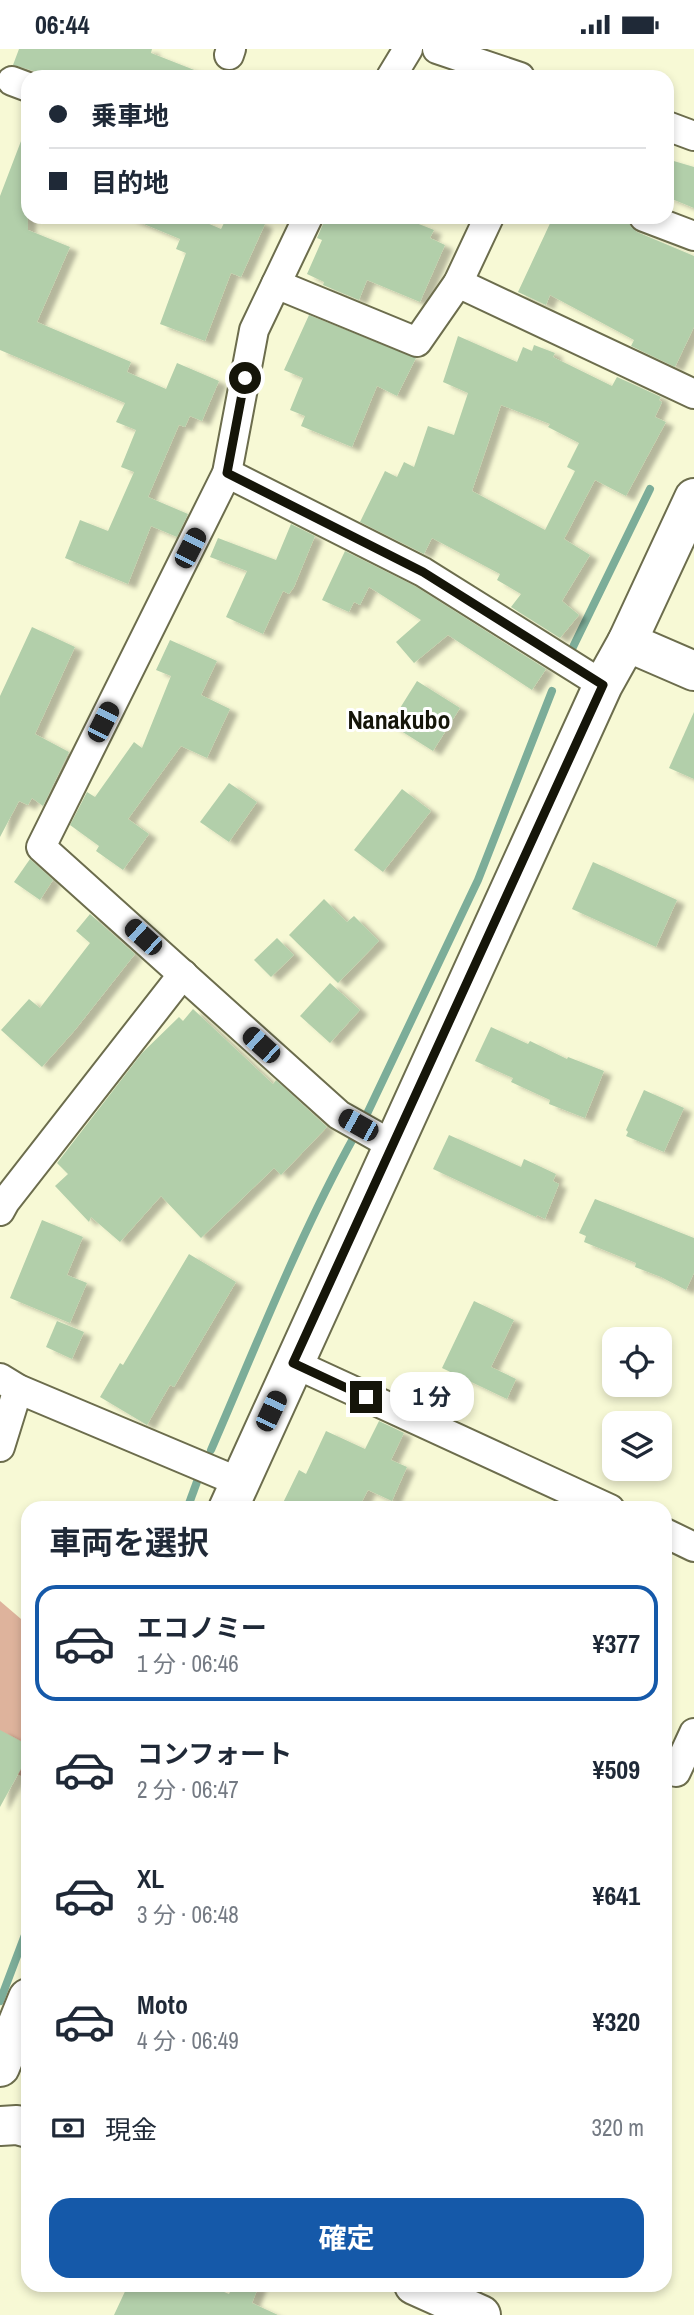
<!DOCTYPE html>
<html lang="ja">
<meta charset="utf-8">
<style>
body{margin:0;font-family:"Archivo Narrow","Noto Sans JP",sans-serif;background:#f2f2f3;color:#1f2937;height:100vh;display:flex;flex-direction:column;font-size:26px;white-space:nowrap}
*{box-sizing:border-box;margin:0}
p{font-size:23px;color:#747a83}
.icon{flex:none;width:38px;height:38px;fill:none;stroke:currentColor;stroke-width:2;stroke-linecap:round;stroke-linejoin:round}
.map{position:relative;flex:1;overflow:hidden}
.drawer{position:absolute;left:21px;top:1452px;width:651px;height:791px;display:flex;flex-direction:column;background:#fff;border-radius:21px;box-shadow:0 4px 10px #0003}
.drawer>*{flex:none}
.hud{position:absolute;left:21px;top:21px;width:653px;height:154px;border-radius:21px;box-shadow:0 4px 10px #0003;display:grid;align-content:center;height:154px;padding:0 28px;background:#fff}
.buttons{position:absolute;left:602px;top:1278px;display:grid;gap:14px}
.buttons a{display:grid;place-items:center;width:70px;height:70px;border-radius:14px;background:#fff;box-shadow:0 4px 10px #0003;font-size:35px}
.end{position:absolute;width:32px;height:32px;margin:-16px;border:9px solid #151509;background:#fff;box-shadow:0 0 0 4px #fff}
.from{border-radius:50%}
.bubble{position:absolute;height:49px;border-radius:21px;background:#fff;box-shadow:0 4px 10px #0003;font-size:23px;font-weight:700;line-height:49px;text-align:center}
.car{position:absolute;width:21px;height:42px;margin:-21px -10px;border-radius:9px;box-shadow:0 0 5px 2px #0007;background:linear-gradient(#222 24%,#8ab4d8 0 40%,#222 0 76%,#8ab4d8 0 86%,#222 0)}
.hud b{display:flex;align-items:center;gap:24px;height:66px;font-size:26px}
.hud b+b{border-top:2px solid #e0e1e3}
.hud i{width:18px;height:18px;background:#1f2937}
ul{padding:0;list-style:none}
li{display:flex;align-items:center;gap:21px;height:116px;margin:0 14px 10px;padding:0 14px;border:4px solid transparent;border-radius:21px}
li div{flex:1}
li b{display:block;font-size:26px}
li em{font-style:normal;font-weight:700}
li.on{border-color:#1559a9}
li>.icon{width:63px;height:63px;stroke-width:1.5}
h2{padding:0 28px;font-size:32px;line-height:84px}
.pay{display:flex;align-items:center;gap:18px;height:77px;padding:0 28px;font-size:26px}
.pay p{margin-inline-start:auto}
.cta{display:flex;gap:14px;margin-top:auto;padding:14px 28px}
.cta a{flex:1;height:80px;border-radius:21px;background:#1559a9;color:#fff;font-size:28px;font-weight:700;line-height:80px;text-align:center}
.status{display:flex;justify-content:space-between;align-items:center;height:49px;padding:0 35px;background:#fff;direction:ltr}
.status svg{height:19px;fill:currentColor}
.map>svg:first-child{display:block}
.forest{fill:#deb39c}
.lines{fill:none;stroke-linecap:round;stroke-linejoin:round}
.stream{stroke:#7cad99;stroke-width:8}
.building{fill:#b2cfaa;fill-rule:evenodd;filter:url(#shadow)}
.street-casing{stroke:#6c6d4d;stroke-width:32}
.secondary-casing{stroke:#6c6d4d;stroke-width:42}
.street{stroke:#fff;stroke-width:28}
.secondary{stroke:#fff;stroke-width:38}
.route{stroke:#151509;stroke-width:9}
.labels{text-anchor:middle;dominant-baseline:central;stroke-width:6;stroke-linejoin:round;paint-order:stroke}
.quarter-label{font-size:26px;font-weight:bold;fill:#151509;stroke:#fff}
</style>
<div class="status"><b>06:44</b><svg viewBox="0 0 49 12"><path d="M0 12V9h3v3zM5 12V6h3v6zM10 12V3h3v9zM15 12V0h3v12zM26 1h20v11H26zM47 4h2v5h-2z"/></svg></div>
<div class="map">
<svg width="694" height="2266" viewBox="0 0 694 2266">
<defs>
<filter id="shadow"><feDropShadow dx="8" dy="4.5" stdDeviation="2" flood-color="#0004"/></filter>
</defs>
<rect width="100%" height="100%" fill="#f7f9d5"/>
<path class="forest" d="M0,1552L28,1576V1730L0,1717Z"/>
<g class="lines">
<g class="stream">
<path d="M572,600L650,440"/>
<path d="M365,1069L478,831L552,642"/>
<path d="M211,1401C257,1295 299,1187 355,1086"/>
<path d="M187,1460L198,1430"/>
<path d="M0,1952L28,1878"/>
</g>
</g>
<g class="building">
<path d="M19,0H152L151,4L207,26V28H41L34,22L13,16Z"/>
<path d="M26,79L28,181L70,198L37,273L131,313L127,323L166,340L177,314L219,332L202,372L190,367L185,378L179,376L148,448L188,465L177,488L151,477L128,535L65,509L80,471L108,482L134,423L121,418L136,381L116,373L125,354L0,301V147Z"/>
<path d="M667,110L694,118V159L667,148Z"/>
<path d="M127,168H193L221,180L227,168H250L265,175L241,228L231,224L205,292L160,275L186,204L176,200L180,190Z"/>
<path d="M326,168H401L434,181L430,189L445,196L420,253L367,231L359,251L323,236L324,233L307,225L322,191L317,189Z"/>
<path d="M553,168H628L631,178L637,183L694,207V278L675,318L631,297L634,291L550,246L546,256L518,243Z"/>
<path d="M309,266L416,309L397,347L377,337L352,398L301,377L305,367L290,361L303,329L284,321Z"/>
<path d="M458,287L517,313L523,298L532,302L534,296L555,304L553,308L612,337L617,328L661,348L659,351L662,353L655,368L666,373L626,447L595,431L564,490L590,506L562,552L579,566L560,589L511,558L521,545L497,531L500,525L432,489L424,505L360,473L385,422L397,428L404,413L414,418L428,377L454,386L468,344L443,333ZM501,356L550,375L548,378L579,394L567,418L575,422L545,481L472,442Z"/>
<path d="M291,475L315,487L294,538L289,545L283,542L263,585L226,568L247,522L210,508L218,489L276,511Z"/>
<path d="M345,502L415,537L546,620L532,641L448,586L414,614L396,593L421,571L369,538L360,556L354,553L349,563L322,551Z"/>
<path d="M32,578L75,598L35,685L69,703L43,757L32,749L28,756L19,752L0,788V647Z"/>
<path d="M170,591L217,612L201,646L230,660L207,709L181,697L128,770L149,785L123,821L96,802L99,797L70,776L87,743L95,748L134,693L142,699L171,627L156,621Z"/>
<path d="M417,632L460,659L433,702L390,675Z"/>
<path d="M694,663V730L669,719Z"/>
<path d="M229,734L257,753L229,793L200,773Z"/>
<path d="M402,740L431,762L383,823L354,801Z"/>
<path d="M30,810L53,831L40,851L14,833Z"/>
<path d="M593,813L677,851L656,898L572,860Z"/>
<path d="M324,850L347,873L354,867L379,892L338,934L289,886Z"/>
<path d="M90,865L135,905L75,981L42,1018L1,981L29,950L40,959L90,894L76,882Z"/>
<path d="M277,889L294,906L271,928L254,911Z"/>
<path d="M330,934L360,961L330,994L300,967Z"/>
<path d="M193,960L273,1035L276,1031L327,1078L281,1126L274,1119L201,1189L161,1147L120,1193L91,1168L89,1173L55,1137L68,1125L57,1114L142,1004L179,968L183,972Z"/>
<path d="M491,978L528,995L530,992L567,1010L568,1008L604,1022L585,1069L549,1055L550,1051L511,1033L513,1029L475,1012Z"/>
<path d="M644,1041L684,1059L664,1103L626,1087L628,1083L626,1081Z"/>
<path d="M449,1086L521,1118L524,1110L556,1125L553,1132L559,1135L545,1170L537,1166L536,1168L433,1120Z"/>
<path d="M595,1150L694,1189V1224L686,1241L661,1228L635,1218L636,1214L584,1193L586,1187L579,1184Z"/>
<path d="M42,1171L83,1188L67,1226L87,1234L70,1274L10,1249Z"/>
<path d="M189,1205L236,1233L174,1338L170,1336L147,1376L100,1348L120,1314L123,1316Z"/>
<path d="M474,1252L514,1271L491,1318L516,1330L507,1350L442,1319Z"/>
<path d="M57,1272L84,1283L72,1310L46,1298Z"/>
<path d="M379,1372L404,1384L391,1411L407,1418L392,1452L368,1441L358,1460H280L299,1421L306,1425L326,1382L365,1400Z"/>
<path d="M0,1681L28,1696V1707L0,1758Z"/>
<path d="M128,2236H207L229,2245L233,2236H259L252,2254L278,2266H114Z"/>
</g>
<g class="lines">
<g class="street-casing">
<g id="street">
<path d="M437,0L520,28"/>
<path d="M229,6L231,0"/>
<path d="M391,28L408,0"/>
<path d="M12,32L28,38"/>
<path d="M667,77L694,87"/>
<path d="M308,168L254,281L227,424L41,798L339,1066L394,1097"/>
<path d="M644,168L694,187"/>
<path d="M458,234L694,345"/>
<path d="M276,235L417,293L458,234L489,168"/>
<path d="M227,424L423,523L603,636"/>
<path d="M0,1162L5,1153L183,925"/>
<path d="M293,1314L610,1460"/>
<path d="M0,1329L18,1340L239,1433"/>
<path d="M0,1398L18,1340"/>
<path d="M665,1484L694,1498"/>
<path d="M665,1718L676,1723L694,1684"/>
</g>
</g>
<g class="secondary-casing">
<g id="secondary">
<path d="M627,593L694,622"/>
<path d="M228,1460L603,636L627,593L694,449"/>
<path d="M0,2018L28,1949"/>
<path d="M0,2077L17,2076L28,2079"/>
<path d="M414,2236L481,2266"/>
</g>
</g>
<use href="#street" class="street"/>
<use href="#secondary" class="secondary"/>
</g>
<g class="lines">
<path class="route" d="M245,329L227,424L423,523L603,636L293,1314L366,1348"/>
</g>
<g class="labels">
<g class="quarter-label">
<text x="399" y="670">Nanakubo</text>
</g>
</g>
</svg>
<div class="buttons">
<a><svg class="icon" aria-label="locate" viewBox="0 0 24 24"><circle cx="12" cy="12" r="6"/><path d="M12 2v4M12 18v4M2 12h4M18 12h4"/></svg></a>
<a><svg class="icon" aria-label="layers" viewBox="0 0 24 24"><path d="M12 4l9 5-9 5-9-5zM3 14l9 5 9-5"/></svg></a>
</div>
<i class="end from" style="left:245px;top:329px"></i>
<i class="end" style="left:366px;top:1348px"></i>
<div class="bubble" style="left:390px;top:1323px;width:84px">1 分</div>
<i class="car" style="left:190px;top:499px;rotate:27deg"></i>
<i class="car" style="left:103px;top:673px;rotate:27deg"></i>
<i class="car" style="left:143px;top:888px;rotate:312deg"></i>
<i class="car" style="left:261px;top:996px;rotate:312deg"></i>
<i class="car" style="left:358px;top:1076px;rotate:299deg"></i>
<i class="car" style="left:271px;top:1362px;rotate:25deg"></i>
<div class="hud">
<b><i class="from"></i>乗車地</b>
<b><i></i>目的地</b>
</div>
<section class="drawer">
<h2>車両を選択</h2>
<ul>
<li class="on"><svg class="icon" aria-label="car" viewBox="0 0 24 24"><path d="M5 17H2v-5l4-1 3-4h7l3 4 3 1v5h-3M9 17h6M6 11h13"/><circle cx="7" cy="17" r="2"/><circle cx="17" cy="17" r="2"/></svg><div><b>エコノミー</b><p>1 分 · 06:46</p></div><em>¥377</em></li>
<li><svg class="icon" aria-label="car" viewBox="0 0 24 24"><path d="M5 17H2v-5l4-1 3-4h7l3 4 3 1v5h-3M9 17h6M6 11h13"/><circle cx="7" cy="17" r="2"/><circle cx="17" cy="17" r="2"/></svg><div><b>コンフォート</b><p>2 分 · 06:47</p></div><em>¥509</em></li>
<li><svg class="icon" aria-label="car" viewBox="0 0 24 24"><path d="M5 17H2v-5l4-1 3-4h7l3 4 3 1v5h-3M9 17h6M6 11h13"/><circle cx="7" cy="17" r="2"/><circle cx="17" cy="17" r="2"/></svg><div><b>XL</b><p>3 分 · 06:48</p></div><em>¥641</em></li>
<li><svg class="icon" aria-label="car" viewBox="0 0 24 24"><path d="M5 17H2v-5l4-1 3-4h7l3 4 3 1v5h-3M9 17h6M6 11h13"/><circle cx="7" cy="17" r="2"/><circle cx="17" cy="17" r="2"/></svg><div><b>Moto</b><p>4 分 · 06:49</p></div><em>¥320</em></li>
</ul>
<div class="pay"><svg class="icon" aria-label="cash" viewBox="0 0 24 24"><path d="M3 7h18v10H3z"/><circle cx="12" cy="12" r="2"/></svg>現金<p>320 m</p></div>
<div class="cta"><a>確定</a></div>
</section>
</div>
